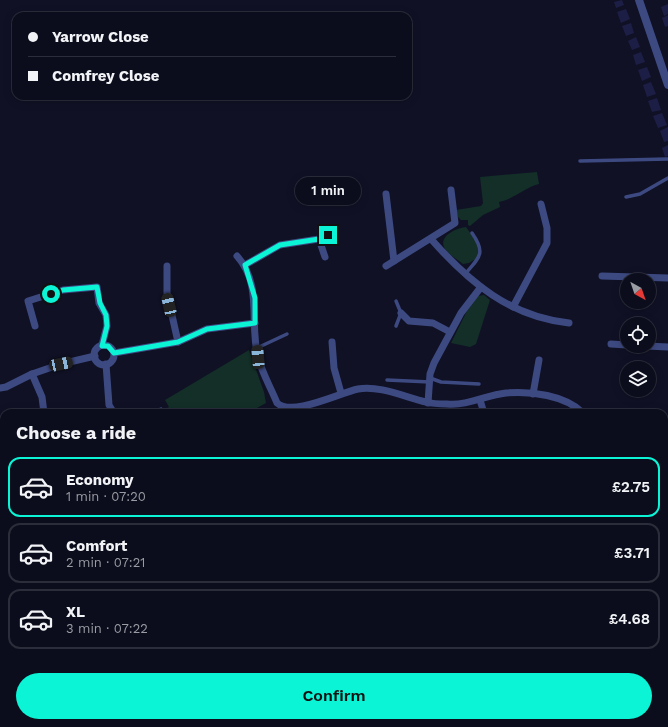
<!DOCTYPE html>
<meta charset="utf-8">
<style>
body{margin:0;font-family:"Work Sans",sans-serif;background:#1a1b29;color:#f1f3f6;height:100vh;display:flex;flex-direction:column;font-size:15px;white-space:nowrap}
*{box-sizing:border-box;margin:0}
p{font-size:13px;color:#9a9ca3}
.icon{flex:none;width:22px;height:22px;fill:none;stroke:currentColor;stroke-width:2;stroke-linecap:round;stroke-linejoin:round}
.map{position:relative;flex:1;overflow:hidden}
.details{position:absolute;left:0px;top:409px;width:668px;height:318px;display:flex;flex-direction:column;background:#0c0d1c;border-radius:12px 12px 0 0;box-shadow:0 2px 10px #0003,0 0 0 1px #2c2d3b}
.details>*{flex:none}
.hud{position:absolute;left:12px;top:12px;width:400px;height:88px;border-radius:12px;box-shadow:0 2px 10px #0003,0 0 0 1px #2c2d3b;display:grid;align-content:center;height:88px;padding:0 16px;background:#0c0d1c}
.needle{width:26px;rotate:140deg}
.controls{position:absolute;left:620px;top:273px;display:grid;gap:8px}
.controls a{display:grid;place-items:center;width:36px;height:36px;border-radius:50%;background:#0c0d1c;box-shadow:0 2px 10px #0003,0 0 0 1px #2c2d3b;font-size:20px}
.end{position:absolute;width:18px;height:18px;margin:-9px;border:5px solid #0bf4d6;background:#111;box-shadow:0 0 0 2px #111}
.from{border-radius:50%}
.bubble{position:absolute;height:28px;border-radius:14px;background:#0c0d1c;box-shadow:0 2px 10px #0003,0 0 0 1px #2c2d3b;font-size:13px;font-weight:600;line-height:28px;text-align:center}
.car{position:absolute;width:12px;height:24px;margin:-12px -6px;border-radius:5px;box-shadow:0 0 3px 1px #0007;background:linear-gradient(#222 24%,#8ab4d8 0 40%,#222 0 76%,#8ab4d8 0 86%,#222 0)}
.hud b{display:flex;align-items:center;gap:14px;height:38px;font-size:15px}
.hud b+b{border-top:1px solid #2c2d3b}
.hud i{width:10px;height:10px;background:#f1f3f6}
ul{padding:0;list-style:none}
li{display:flex;align-items:center;gap:12px;height:60px;margin:0 8px 6px;padding:0 8px;border:2px solid #2c2d3b;border-radius:12px}
li div{flex:1}
li b{display:block;font-size:15px}
li em{font-style:normal;font-weight:600}
li.current{border-color:#0bf4d6}
li>.icon{width:36px;height:36px;stroke-width:1.5}
h2{padding:0 16px;font-size:18px;line-height:48px}
.button{display:flex;gap:8px;margin-top:auto;padding:8px 16px}
.button a{flex:1;height:46px;border-radius:24px;background:#0bf4d6;color:#111;font-size:16px;font-weight:600;line-height:46px;text-align:center}
.map>svg:first-child{display:block}
.green{fill:#132f28}
.building{fill:#1d1e45}
.lines{fill:none;stroke-linecap:round;stroke-linejoin:round}
.service{stroke:#3d4a82;stroke-width:3.5}
.minor{stroke:#3d4a82;stroke-width:7}
.tertiary{stroke:#3d4a82;stroke-width:8}
.primary{stroke:#9e62f8;stroke-width:11}
.route{stroke:#0bf4d6;stroke-width:5}
</style>
<div class="map">
<svg width="668" height="727" viewBox="0 0 668 727">
<rect width="100%" height="100%" fill="#101125"/>
<g class="green">
<path d="M537,172L539,184C524,188 514,199 499,202L500,207L483,215L470,226L468,225V220H461L458,217L456,210L481,206L483,203L480,177Z"/>
<path d="M466,227L478,244L479,257L469,263L463,264C458,260 449,255 445,249C437,236 457,228 466,227Z"/>
<path d="M484,295L490,300L476,344L470,347L451,343L467,311L478,296Z"/>
<path d="M249,350L264,392L266,403L257,408L258,413H158L169,407L165,400Z"/>
<path d="M0,630L4,633V723H110L115,727H0Z"/>
<path d="M134,723H203L202,727H138Z"/>
<path d="M257,723H398V727H256Z"/>
<path d="M495,723H579L575,727H497Z"/>
</g>
<g class="building">
<path d="M622,0L624,5L616,8L614,2Z"/>
<path d="M668,4V14L664,16L661,7Z"/>
<path d="M626,9L630,19L621,23L617,12Z"/>
<path d="M668,15V26L665,27L662,18Z"/>
<path d="M631,23L634,33L626,36L622,26Z"/>
<path d="M636,37L640,47L632,50L628,41Z"/>
<path d="M641,52L645,62L636,65L633,55Z"/>
<path d="M647,67L651,77L642,81L638,70Z"/>
<path d="M651,82L656,94L647,97L643,85Z"/>
<path d="M657,98L661,110L652,112L648,101Z"/>
<path d="M662,113L667,125L658,128L653,116Z"/>
<path d="M668,127V141L664,142L660,131Z"/>
<path d="M668,145V156L665,157L662,148Z"/>
</g>
<g class="lines">
<g class="service">
<path d="M580,161L668,159"/>
<path d="M626,197L640,194L668,178"/>
<path d="M465,274C480,257 486,253 472,233"/>
<path d="M396,301L401,313L396,326"/>
<path d="M257,348L287,334"/>
<path d="M430,378L441,382L479,384"/>
<path d="M387,380L430,382"/>
<path d="M153,413L161,409"/>
<path d="M409,413H412"/>
<path d="M0,677L4,680"/>
<path d="M252,727L253,723"/>
</g>
<g class="minor">
<path d="M386,194L394,261L455,223L451,190"/>
<path d="M319,239L328,235"/>
<path d="M431,239C469,282 510,317 569,323"/>
<path d="M237,256C263,285 249,323 258,357C262,373 271,388 277,403C292,417 339,393 358,389C379,385 405,397 426,402C433,404 440,404 447,404C468,406 486,395 506,393C531,391 565,395 583,413"/>
<path d="M245,265L280,245L319,239L325,257"/>
<path d="M167,266V293L178,342"/>
<path d="M386,266L394,261"/>
<path d="M602,276L668,278"/>
<path d="M513,307L547,243V228L541,204"/>
<path d="M401,313L409,321L433,323L450,332"/>
<path d="M35,326L28,301L63,290L97,287L99,303L106,315L107,326L102,345"/>
<path d="M332,342L334,368L341,393"/>
<path d="M611,344L627,345"/>
<circle cx="104" cy="355" r="10"/>
<path d="M647,346L668,347"/>
<path d="M114,353L178,342L207,329L255,323"/>
<path d="M106,364L109,405L114,413"/>
<path d="M32,374L42,397L44,413"/>
<path d="M0,388L6,387L32,374L61,364L95,356"/>
<path d="M533,394L539,360"/>
<path d="M480,400L484,413"/>
<path d="M428,403L430,374L434,363L461,313L481,287"/>
<path d="M664,469L665,472"/>
<path d="M0,513L4,521"/>
<path d="M0,540L4,537"/>
<path d="M664,551L668,555"/>
<path d="M664,605L668,609"/>
<path d="M664,689L668,691"/>
<path d="M488,723L489,727"/>
<path d="M429,727L430,723"/>
<path d="M637,727L640,723"/>
</g>
<path class="tertiary" d="M639,0L668,85"/>
<g class="primary">
<path d="M0,617L4,620"/>
<path d="M120,723L124,727"/>
</g>
</g>
<g class="lines">
<path class="route" d="M51,294L63,290L97,287L100,303L106,315L107,326L102,346H108L114,353L178,342L207,329L255,323V298L245,265L280,245L319,239L328,235"/>
</g>
</svg>
<div class="controls">
<a><svg class="needle" viewBox="-14 -14 28 28"><path d="M0-13l5 13h-10z" fill="#e53935"/><path d="M0 13l5-13h-10z" fill="#9a9ca3"/></svg></a>
<a><svg class="icon" aria-label="locate" viewBox="0 0 24 24"><circle cx="12" cy="12" r="6"/><path d="M12 2v4M12 18v4M2 12h4M18 12h4"/></svg></a>
<a><svg class="icon" aria-label="layers" viewBox="0 0 24 24"><path d="M12 4l9 5-9 5-9-5zM3 14l9 5 9-5"/></svg></a>
</div>
<i class="end from" style="left:51px;top:294px"></i>
<i class="end" style="left:328px;top:235px"></i>
<div class="bubble" style="left:295px;top:177px;width:66px">1 min</div>
<i class="car" style="left:169px;top:305px;rotate:347deg"></i>
<i class="car" style="left:258px;top:357px;rotate:355deg"></i>
<i class="car" style="left:61px;top:364px;rotate:78deg"></i>
<div class="hud">
<b><i class="from"></i>Yarrow Close</b>
<b><i></i>Comfrey Close</b>
</div>
<section class="details">
<h2>Choose a ride</h2>
<ul>
<li class="current"><svg class="icon" aria-label="car" viewBox="0 0 24 24"><path d="M5 17H2v-5l4-1 3-4h7l3 4 3 1v5h-3M9 17h6M6 11h13"/><circle cx="7" cy="17" r="2"/><circle cx="17" cy="17" r="2"/></svg><div><b>Economy</b><p>1 min · 07:20</p></div><em>£2.75</em></li>
<li><svg class="icon" aria-label="car" viewBox="0 0 24 24"><path d="M5 17H2v-5l4-1 3-4h7l3 4 3 1v5h-3M9 17h6M6 11h13"/><circle cx="7" cy="17" r="2"/><circle cx="17" cy="17" r="2"/></svg><div><b>Comfort</b><p>2 min · 07:21</p></div><em>£3.71</em></li>
<li><svg class="icon" aria-label="car" viewBox="0 0 24 24"><path d="M5 17H2v-5l4-1 3-4h7l3 4 3 1v5h-3M9 17h6M6 11h13"/><circle cx="7" cy="17" r="2"/><circle cx="17" cy="17" r="2"/></svg><div><b>XL</b><p>3 min · 07:22</p></div><em>£4.68</em></li>
</ul>
<div class="button"><a>Confirm</a></div>
</section>
</div>
